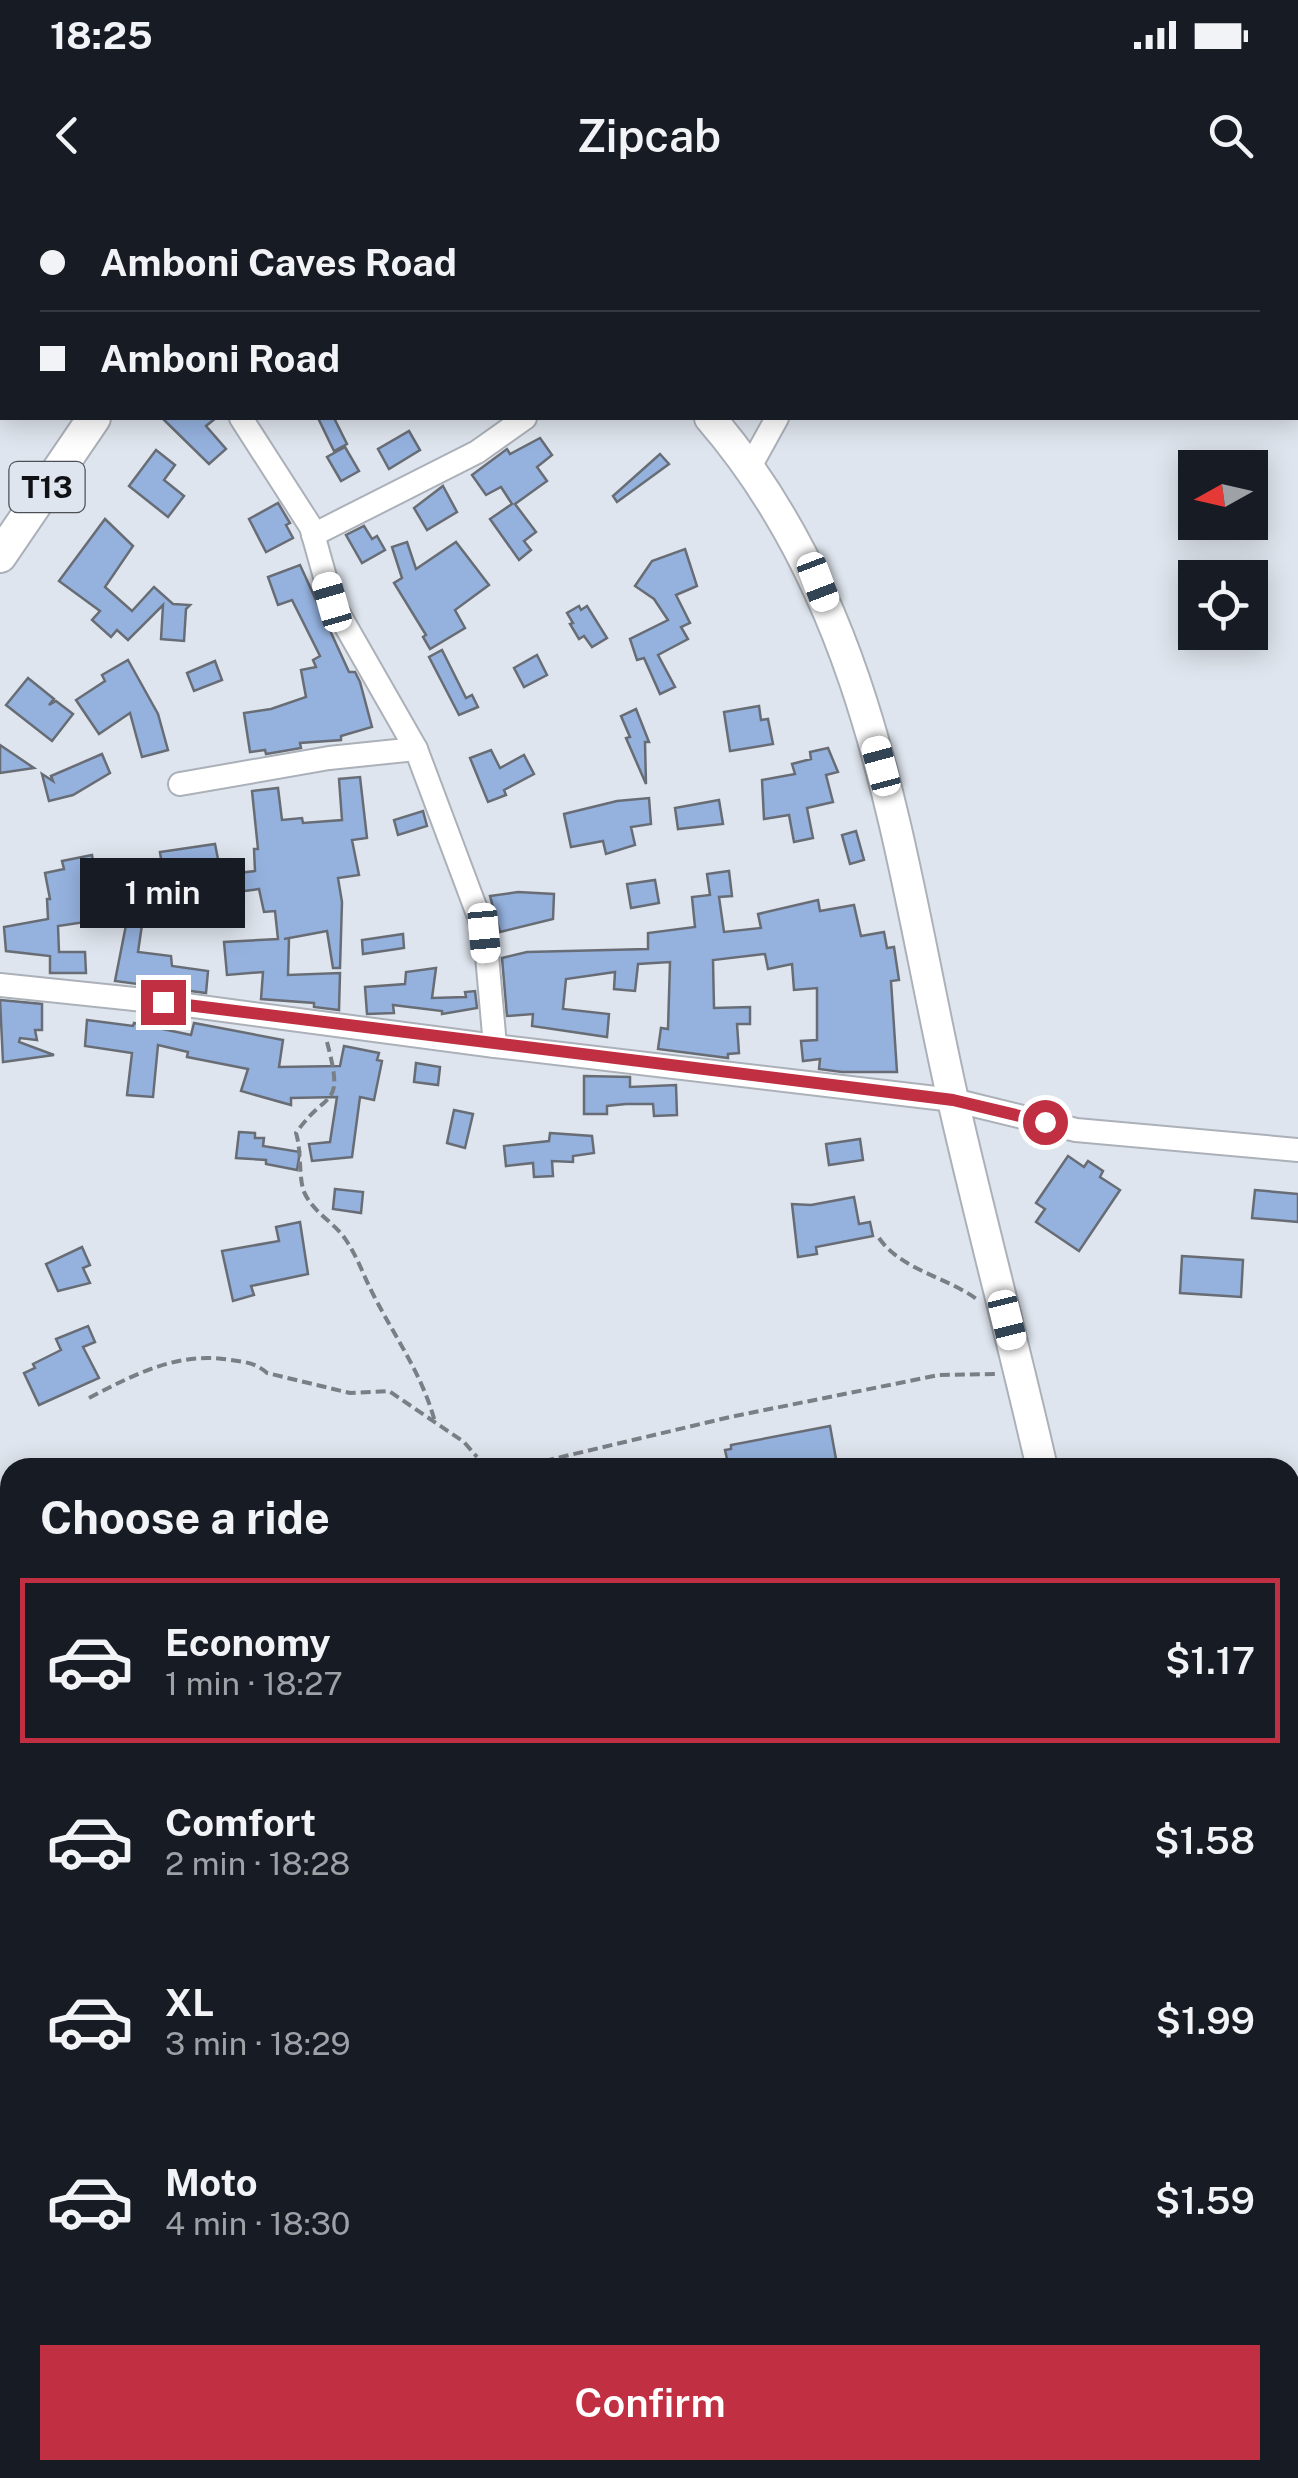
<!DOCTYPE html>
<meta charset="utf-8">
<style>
body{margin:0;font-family:"Public Sans",sans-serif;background:#20242c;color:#f1f3f6;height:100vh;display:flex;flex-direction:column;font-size:38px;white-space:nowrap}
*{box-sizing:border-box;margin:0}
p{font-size:32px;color:#9ea1a6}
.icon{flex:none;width:55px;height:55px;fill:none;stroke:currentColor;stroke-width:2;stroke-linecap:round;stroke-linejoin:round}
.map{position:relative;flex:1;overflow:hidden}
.drawer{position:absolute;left:0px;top:1258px;width:1300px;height:1022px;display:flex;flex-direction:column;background:#171b24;border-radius:30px 30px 0 0;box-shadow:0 5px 25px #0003}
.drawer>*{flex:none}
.hud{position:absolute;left:0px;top:0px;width:1300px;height:220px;box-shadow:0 5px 25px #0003;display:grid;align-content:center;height:220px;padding:0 40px;background:#171b24}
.needle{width:65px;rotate:262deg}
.tools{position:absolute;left:1178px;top:250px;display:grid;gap:20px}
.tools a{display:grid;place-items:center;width:90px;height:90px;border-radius:0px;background:#171b24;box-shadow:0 5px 25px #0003;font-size:50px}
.end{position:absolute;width:45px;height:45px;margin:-22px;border:12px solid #c02f42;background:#fff;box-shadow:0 0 0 5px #fff}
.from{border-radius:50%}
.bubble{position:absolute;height:70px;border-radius:0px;background:#171b24;box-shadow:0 5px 25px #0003;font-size:32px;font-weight:600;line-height:70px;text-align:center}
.car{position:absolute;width:30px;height:60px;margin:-30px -15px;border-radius:12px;box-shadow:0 0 8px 2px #0007;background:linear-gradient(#fff 24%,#345 0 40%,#fff 0 76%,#345 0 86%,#fff 0)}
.hud b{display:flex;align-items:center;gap:35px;height:95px;font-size:38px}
.hud b+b{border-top:2px solid #363941}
.hud i{width:25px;height:25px;background:#f1f3f6}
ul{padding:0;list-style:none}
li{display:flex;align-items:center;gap:30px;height:165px;margin:0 20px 15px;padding:0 20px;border:5px solid transparent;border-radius:0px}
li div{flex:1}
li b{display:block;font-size:38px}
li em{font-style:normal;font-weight:600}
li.current{border-color:#c02f42}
li>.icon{width:90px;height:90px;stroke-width:1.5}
h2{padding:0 40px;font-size:45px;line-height:120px}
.primary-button{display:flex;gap:20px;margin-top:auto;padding:20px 40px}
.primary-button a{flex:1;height:115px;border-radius:0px;background:#c02f42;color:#fff;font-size:40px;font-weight:600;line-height:115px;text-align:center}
.status{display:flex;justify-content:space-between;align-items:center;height:70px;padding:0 50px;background:#171b24;direction:ltr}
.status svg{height:28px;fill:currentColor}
header{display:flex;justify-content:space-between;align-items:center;height:130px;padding:0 40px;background:#171b24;font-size:45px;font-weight:600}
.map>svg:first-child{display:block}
.building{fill:#95b2df;stroke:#686d75;stroke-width:2.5}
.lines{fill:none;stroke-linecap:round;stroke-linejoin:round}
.minor-casing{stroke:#acb1b9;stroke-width:26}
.major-casing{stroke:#acb1b9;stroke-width:34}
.highway-casing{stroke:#acb1b9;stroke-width:36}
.path{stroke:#7a7e85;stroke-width:4;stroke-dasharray:10 5;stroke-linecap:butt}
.minor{stroke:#fff;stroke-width:22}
.major{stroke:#fff;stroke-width:30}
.highway{stroke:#fff;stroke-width:32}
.route{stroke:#c02f42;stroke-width:12}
.labels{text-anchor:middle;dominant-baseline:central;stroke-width:8;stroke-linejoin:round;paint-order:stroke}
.shield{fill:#dfe5ee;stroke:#4d5155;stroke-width:2.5}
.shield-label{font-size:30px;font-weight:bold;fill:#0f1114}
</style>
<div class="status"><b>18:25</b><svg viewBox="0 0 49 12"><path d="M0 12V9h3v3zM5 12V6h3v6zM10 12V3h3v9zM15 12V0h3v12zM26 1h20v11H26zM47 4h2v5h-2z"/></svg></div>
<header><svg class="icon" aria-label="back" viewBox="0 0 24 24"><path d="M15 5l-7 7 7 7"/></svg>Zipcab<svg class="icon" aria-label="search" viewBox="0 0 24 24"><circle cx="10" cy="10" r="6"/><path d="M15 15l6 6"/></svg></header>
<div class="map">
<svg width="1298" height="2278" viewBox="0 0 1298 2278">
<rect width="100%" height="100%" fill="#dfe5ee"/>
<g class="building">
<path d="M162,218H216L206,226L226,249L209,264Z"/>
<path d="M318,218H334L347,244L334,251Z"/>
<path d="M409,231L420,250L389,269L378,249Z"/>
<path d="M540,238L552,255L537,267L547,281L515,304L536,332L524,341L531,350L519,360L490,319L512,304L501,287L486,295L472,275L507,249L510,254Z"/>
<path d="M345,247L359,271L341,281L327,257Z"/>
<path d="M156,250L175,265L164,280L184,296L168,317L129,286Z"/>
<path d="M660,254L669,264L617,302L613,296Z"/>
<path d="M443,286L457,312L427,330L414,308Z"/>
<path d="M278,303L290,323L286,325L293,338L266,352L249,319Z"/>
<path d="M105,319L133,346L105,387L132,411L154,387L173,404L190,405L186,409L184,441L161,439L163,405L128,440L117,430L111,437L92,420L100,411L59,381Z"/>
<path d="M364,326L372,339L377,336L385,350L362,363L346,335Z"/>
<path d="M407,342L416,369L456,342L489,385L455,410L465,428L430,449L423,437L426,435L394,383L402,378L392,347Z"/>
<path d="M685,349L697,386L676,395L690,423L681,427L688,439L658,455L675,487L660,494L644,458L637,460L630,439L668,420L654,399L635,386L652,361Z"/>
<path d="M300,365L349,472H355L360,482L372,527L341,536V540L300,543L301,548L266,554L265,550L250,552L244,513L271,509L306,497L301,470L316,467L313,460L320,456L292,400L278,405L268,377Z"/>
<path d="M579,406L581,410L587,406L607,438L592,447L584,436L579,439L570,424L573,423L567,413Z"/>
<path d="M442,450L466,498L472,495L478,507L459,515L429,457Z"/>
<path d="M537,455L547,475L524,487L514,468Z"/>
<path d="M128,460L158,514L168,550L142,557L130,513L99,534L76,500L105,481L102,475Z"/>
<path d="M215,461L222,480L194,491L187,473Z"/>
<path d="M28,478L54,499L49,505L56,501L73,514L52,541L6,505Z"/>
<path d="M759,506L761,520L768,519L773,544L730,551L724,512Z"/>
<path d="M636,509L649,542H645L646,584L626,538L630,537L621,516Z"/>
<path d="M0,545L34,568L0,573Z"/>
<path d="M828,548L838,572L826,575L833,602L807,608L813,638L794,642L789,615L764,619L762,580L795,574L792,564L811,559L810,552Z"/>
<path d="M491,550L500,568L524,555L534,574L504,590L506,595L488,602L470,558Z"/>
<path d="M102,554L110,573L73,595L49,601L42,574L53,581L51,576Z"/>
<path d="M360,577L367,638L352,640L359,675L338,678L342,702L340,768H333L327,731L284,739L289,738L288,775L340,773L339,810L314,807V803L261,799L263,772L227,775L224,742L278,739L275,711L264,712L259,689L221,694L220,675L255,671L254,649H258L252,591L278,588L282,620L302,618L303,623L342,620L339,579Z"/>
<path d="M649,598L651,624L631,627L635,645L606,654L603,641L571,647L564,614L617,601Z"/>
<path d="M719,600L723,624L678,629L675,608Z"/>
<path d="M423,611L427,626L398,635L394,620Z"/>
<path d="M856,631L864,660L850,664L842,635Z"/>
<path d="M215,644L219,664L163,672L160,652Z"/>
<path d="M92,655L99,697L161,690L164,714L143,718L138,752L171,756L172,766L208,771L206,793L115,781L127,720L106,724L105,719L58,726L59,752H85L86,773H50V756L6,751L4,727L48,719L47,699H50L45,673L64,669L62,661Z"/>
<path d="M729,671L732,696L719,697L724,732L761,728L758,714L818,700L820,711L854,705L861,736L884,732L887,748L894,747L899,780L891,781L897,872H842L819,869L820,859L803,861L801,841L817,840V788L794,790L792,764L768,769L765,754L713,760L714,808L750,807V824H737L739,853L728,854V858L658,849L661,828L668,829L670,762L638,764L635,791L614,789L615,772L566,779L563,809L609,814L607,837L532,826L533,814L507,816L502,758L527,752L648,749V733L695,727L692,697L710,695L707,674Z"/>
<path d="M655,680L659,703L631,708L627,684Z"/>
<path d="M518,692L554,694L553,719L500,732L490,696Z"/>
<path d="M403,734L404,748L363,754L362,740Z"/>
<path d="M436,768L432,798L466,797L465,792L475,791L477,808L442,814V811L393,805L394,813L367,814L365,787L405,784L406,772Z"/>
<path d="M0,800L42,804V830H35L37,840L20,838L19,842L54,855L3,862Z"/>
<path d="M87,820L133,826L134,823L191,835L194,823L283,840L279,867L340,866L344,846L379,853L377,860L382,861L374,900L360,897L352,957L312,961L309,944L330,942L337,897L291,898V905L241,891L248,869L187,857L188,852L158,845L153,897L127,895L132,853L85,846Z"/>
<path d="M416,863L440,867L438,885L414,882Z"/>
<path d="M584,876L630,877V887L676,885L677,915L654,916L653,904H626L607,906V914H584Z"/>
<path d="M454,910L473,914L465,948L447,943Z"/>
<path d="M239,932L255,933V938H264L263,946L300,952L297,970L266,964V960L236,958Z"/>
<path d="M550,933L592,936L594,953L573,956V962L552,961L553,976L534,977L533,963L506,966L504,946L549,941Z"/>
<path d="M860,939L863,960L829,965L826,944Z"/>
<path d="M1068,956L1084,967L1088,961L1103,971L1100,977L1120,990L1079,1051L1036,1022L1045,1009L1036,1003Z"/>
<path d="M335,989L363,992L361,1013L333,1009Z"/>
<path d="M1255,990L1298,994V1022L1252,1018Z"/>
<path d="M854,997L859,1024L870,1022L873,1036L816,1047L817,1054L798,1057L792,1004L811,1005Z"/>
<path d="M300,1022L308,1074L251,1086L254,1095L233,1101L222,1051L279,1041L276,1027Z"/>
<path d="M82,1047L90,1065L83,1068L90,1083L58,1091L46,1064Z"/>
<path d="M1182,1056L1243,1060L1241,1097L1180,1093Z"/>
<path d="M88,1126L95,1142L83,1147L99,1178L39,1205L24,1173L35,1168L33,1164L61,1150L56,1139Z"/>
<path d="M830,1226L836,1259L792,1268H729L725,1250L731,1249V1245Z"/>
</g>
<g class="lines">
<g class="minor-casing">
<g id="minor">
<path d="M241,218L311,327L332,402L416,549L485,733L495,846"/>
<path d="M751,265L777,218"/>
<path d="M313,335L477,252L525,218"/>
<path d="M180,584L329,558L416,549"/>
<path d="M0,785L163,802L495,846L953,900L1076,930L1298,950"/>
<path d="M1290,1828H1298"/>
<path d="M0,1900L10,1895"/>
<path d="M46,2270L48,2278"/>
<path d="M444,2270L460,2278"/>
<path d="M347,2278L349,2270"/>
<path d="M507,2278L530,2270"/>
<path d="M1058,2278L1064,2270"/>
</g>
</g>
<g class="major-casing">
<g id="major">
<path d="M455,0L458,2"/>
<path d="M710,218C876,410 899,661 953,900C981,1023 1014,1145 1042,1268"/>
<path d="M1282,2270L1292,2278"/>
</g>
</g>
<g class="highway-casing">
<g id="highway">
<path d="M239,2L240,0"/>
<path d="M0,356L94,218"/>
</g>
</g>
<g class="path">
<path d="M327,842C345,911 328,887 296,933C302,952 298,980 305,994C315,1014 335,1023 346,1040C358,1058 364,1077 374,1096C396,1139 422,1174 435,1222"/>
<path d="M879,1038C901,1070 947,1077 978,1100"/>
<path d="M89,1198C135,1174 179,1151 231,1160C246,1162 256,1163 267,1173L350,1193L389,1191L464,1242L477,1257"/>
<path d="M515,1268L730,1217L939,1175L996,1174"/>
<path d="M0,1522L10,1530"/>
<path d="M0,1688L10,1689"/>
</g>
<use href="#minor" class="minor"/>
<use href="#major" class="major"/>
<use href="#highway" class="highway"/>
</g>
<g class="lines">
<path class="route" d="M163,802L953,900L1045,922"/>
</g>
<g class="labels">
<rect class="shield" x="9.5" y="262" width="75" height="50" rx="8"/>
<g class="shield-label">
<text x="47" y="287">T13</text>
</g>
</g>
</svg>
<div class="tools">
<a><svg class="needle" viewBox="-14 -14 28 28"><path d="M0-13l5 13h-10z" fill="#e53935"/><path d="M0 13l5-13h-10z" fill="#9ea1a6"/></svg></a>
<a><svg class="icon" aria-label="locate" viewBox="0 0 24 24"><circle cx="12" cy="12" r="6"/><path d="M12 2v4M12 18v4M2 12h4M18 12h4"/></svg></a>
</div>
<i class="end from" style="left:1045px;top:922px"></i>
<i class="end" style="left:163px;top:802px"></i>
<div class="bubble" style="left:80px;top:658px;width:165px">1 min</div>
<i class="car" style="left:818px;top:382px;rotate:159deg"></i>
<i class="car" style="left:332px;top:402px;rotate:344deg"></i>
<i class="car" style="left:881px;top:566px;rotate:345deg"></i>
<i class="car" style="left:484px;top:733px;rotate:175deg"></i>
<i class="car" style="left:1007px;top:1120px;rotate:166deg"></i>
<div class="hud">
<b><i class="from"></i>Amboni Caves Road</b>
<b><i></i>Amboni Road</b>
</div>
<section class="drawer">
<h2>Choose a ride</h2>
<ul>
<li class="current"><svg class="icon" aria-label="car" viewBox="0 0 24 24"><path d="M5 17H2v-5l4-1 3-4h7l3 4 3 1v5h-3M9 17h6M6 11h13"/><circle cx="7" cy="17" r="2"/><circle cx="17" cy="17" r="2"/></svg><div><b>Economy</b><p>1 min · 18:27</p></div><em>$1.17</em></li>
<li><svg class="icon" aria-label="car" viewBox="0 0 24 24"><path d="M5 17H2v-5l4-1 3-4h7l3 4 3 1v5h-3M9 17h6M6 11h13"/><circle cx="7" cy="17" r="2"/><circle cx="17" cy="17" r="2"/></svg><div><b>Comfort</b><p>2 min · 18:28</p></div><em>$1.58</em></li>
<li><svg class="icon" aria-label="car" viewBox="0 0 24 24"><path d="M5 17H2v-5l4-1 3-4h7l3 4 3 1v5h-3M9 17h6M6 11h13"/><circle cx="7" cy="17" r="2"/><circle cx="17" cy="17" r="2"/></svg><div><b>XL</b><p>3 min · 18:29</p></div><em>$1.99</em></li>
<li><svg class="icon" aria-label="car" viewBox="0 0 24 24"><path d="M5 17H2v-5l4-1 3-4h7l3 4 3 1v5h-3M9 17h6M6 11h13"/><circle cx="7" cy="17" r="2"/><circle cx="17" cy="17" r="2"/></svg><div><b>Moto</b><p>4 min · 18:30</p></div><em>$1.59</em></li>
</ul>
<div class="primary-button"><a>Confirm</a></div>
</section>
</div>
